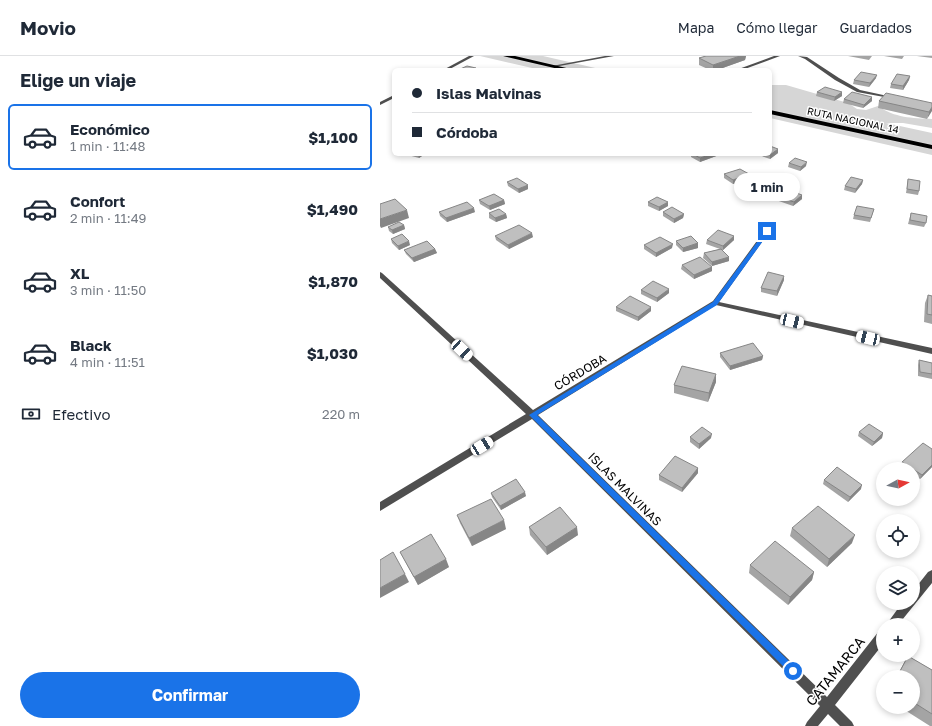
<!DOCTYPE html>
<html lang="es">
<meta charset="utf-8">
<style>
body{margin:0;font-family:"Golos Text",sans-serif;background:#f2f2f3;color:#1f2937;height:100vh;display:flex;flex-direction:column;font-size:15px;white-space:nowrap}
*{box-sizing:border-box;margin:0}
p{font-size:13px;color:#747a83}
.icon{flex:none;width:22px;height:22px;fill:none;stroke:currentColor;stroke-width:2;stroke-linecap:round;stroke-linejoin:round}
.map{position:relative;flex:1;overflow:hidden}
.sheet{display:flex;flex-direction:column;background:#fff;width:380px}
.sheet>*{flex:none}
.top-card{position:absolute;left:12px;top:12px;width:380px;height:88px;border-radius:6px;box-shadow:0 2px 6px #0003;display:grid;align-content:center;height:88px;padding:0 20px;background:#fff}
.needle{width:26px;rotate:82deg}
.tools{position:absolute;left:496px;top:406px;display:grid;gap:8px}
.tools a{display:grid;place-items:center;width:44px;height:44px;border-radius:50%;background:#fff;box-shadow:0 2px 6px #0003;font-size:20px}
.end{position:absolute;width:18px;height:18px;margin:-9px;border:5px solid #1a73e8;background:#fff;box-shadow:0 0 0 2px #fff}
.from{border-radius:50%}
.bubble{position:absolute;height:28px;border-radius:14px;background:#fff;box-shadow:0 2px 6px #0003;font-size:13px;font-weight:700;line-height:28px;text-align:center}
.car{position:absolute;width:12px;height:24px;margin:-12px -6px;border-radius:5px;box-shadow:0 0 3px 1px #0007;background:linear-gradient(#fff 24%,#345 0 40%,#fff 0 76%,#345 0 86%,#fff 0)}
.top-card b{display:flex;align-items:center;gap:14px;height:38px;font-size:15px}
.top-card b+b{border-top:1px solid #e0e1e3}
.top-card i{width:10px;height:10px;background:#1f2937}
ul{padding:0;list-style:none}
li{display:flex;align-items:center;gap:12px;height:66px;margin:0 8px 6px;padding:0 12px;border:2px solid transparent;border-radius:6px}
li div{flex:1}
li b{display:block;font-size:15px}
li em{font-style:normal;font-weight:700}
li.selected{border-color:#1a73e8}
li>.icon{width:36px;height:36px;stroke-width:1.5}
h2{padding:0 20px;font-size:18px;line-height:48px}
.pay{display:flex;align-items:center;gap:10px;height:44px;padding:0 20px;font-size:15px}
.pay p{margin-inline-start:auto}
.action{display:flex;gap:8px;margin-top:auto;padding:8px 20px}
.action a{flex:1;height:46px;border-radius:24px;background:#1a73e8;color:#fff;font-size:16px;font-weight:700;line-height:46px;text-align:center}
header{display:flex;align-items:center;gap:24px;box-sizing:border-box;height:56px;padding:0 20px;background:#fff;border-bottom:1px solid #e0e1e3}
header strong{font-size:19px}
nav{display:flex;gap:22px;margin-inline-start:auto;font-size:14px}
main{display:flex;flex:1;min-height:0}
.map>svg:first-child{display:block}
.green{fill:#d6d6d6}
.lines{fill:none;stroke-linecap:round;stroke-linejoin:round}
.highway-casing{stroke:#dbdbdb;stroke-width:2}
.lane{fill:#4f4f4f;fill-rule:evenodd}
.street{fill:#4f4f4f;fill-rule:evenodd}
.highway{fill:#000;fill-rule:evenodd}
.wall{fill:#a4a4a4}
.shaded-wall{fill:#868686}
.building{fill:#bfbfbf;stroke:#868686}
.route{fill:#1a73e8}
.labels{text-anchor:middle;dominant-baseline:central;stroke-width:3;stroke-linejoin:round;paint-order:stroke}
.far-street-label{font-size:10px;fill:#000;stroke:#fff}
.street-label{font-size:12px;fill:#000;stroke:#fff}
.near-street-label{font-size:14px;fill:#000;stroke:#fff}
</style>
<header>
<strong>Movio</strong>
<nav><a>Mapa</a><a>Cómo llegar</a><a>Guardados</a></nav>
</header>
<main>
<section class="sheet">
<h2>Elige un viaje</h2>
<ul>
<li class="selected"><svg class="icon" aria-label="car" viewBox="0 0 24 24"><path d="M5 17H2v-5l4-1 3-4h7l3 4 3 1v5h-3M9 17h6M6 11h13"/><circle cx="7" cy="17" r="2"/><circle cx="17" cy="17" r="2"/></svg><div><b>Económico</b><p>1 min · 11:48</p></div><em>$1,100</em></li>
<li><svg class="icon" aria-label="car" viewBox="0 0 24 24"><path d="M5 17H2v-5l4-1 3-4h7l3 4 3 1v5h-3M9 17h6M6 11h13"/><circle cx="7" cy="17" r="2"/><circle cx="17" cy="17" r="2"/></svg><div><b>Confort</b><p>2 min · 11:49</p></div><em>$1,490</em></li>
<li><svg class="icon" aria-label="car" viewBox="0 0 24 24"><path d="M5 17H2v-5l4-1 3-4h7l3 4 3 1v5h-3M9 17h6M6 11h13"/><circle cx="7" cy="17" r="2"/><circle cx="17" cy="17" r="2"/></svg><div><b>XL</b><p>3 min · 11:50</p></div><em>$1,870</em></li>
<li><svg class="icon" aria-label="car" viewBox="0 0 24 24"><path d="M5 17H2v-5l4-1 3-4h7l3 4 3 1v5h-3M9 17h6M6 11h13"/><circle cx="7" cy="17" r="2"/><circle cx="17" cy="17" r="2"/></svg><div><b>Black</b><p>4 min · 11:51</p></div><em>$1,030</em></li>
</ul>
<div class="pay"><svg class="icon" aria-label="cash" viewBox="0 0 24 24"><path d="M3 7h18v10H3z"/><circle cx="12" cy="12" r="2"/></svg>Efectivo<p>220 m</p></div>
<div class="action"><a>Confirmar</a></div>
</section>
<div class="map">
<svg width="552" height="670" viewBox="0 0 552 670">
<rect width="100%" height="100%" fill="#fff"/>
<g class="green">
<path d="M100,0H163L224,14H161Z"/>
<path d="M390,29H406L468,47L477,53L486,54L498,50C515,62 532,62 552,63V72L523,67H506L552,77V99L390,62Z"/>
</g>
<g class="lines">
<g class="highway-casing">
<g id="highway">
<path d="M123,0H135L195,14H183Z"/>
<path d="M390,54L552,89V93L390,58Z"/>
</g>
</g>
<g class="lane">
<path d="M394,0H400L362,14H356Z"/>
<path d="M418,0L427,1L459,22L480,34L517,42L515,43L477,36L455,24L425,3Z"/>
</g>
<g class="street">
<path d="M89,0H94L68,14H63Z"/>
<path d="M225,0H234L174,11L172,10Z"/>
<path d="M14,39V42L0,49V46Z"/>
<path d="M387,173L390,175L339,246L552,292V298L336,249L158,359L447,641L499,575L503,574V588L455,649L472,666L474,670H460L448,658L438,670H425L427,666L440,650L152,363L0,455V446L146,358L0,222V216L2,217L153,354L333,245L385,174Z"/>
<path d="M552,514V527L518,569H506L522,547H533V535L548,516Z"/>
</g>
<use href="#highway" class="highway"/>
</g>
<g class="wall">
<path d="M326,0H366L365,4L337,14H330L319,9V2Z"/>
<path d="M468,0H492L489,4Z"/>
<path d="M504,0H524L522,3Z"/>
<path d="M537,0H552V2Z"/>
<path d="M530,20L529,24L523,34L510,32L511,28Z"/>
<path d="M496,22L489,31L473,28L474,24Z"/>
<path d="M437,36H462V40L454,45L436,40Z"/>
<path d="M492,41V45L483,52L463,47L464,43Z"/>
<path d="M499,45L552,47L547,63L498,52Z"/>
<path d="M398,93V97L390,103L376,98H390Z"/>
<path d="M28,98H45L39,102L28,99Z"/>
<path d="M311,98H339V99L320,106L311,101Z"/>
<path d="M409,107L426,110L420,115L408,111Z"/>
<path d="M344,118H369V122L353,128L344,122Z"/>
<path d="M528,123L539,135L538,139L526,137Z"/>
<path d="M483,124L482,128L475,137L464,134L465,130Z"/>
<path d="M127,126L148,133L139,137L128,130Z"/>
<path d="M422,139V143L413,150L396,144L397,140Z"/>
<path d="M99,144H124L125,148L110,154L100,148Z"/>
<path d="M268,146L288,150L279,155L268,150Z"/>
<path d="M494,153L490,166L473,163L474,159Z"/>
<path d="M59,156H95L67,166L60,160Z"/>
<path d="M283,156L304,158L303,162L294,167L283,160Z"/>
<path d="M109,157L126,158L127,162L116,166L109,162Z"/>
<path d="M531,157L546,167L544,171L528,168Z"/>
<path d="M24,169L25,173L13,178L9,175L8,171Z"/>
<path d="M115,180L153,181L129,193L116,184Z"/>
<path d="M354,180V184L343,194H342L349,205L332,210L323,202L324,197L340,193L326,188L327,184Z"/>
<path d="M11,183L30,189L19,194L12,187Z"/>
<path d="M296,185L318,187V192L303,196L296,189Z"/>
<path d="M264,189L292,192L276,201L264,193Z"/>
<path d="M55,193L57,197L34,206L26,198L24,194Z"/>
<path d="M302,209L332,211V215L314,223L301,213Z"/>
<path d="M404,224L397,240L381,236V232Z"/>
<path d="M261,234L289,237L277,246L261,238Z"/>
<path d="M548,239L552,240V268L544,266L545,247Z"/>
<path d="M236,251L271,255L258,265L236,255Z"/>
<path d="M340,297L383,300L382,304L350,314L340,301Z"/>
<path d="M539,304L552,307V323L538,320V309Z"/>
<path d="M336,326L328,346L294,337V329Z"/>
<path d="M479,376L503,377L502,382L492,390L478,380Z"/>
<path d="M310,381L331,382L319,393L310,386Z"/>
<path d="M552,393V411L540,423L533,419V413H525L520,410L522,406Z"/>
<path d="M318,412V417L302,436L279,424V419Z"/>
<path d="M444,424L481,433L468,446L443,428Z"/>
<path d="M111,437L146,440L121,454L112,441Z"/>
<path d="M77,459L126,473L92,490L80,467Z"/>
<path d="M149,471L198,479L167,499L150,479Z"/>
<path d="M412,472L472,487L447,511L410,480Z"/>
<path d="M20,496L69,511L38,529Z"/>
<path d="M370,509L434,516L432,524L408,549L369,517Z"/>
<path d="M528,600L552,614V670H550L520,651H533V621H516Z"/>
</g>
<g class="shaded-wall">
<path d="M360,0H366L365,4L337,14H333V9Z"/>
<path d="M497,19L496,22L489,31L490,27Z"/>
<path d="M530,20L529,24L523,34V30Z"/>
<path d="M462,36V40L454,45L455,41Z"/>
<path d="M492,41V45L483,52L484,49Z"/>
<path d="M552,51V55L547,63L549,56Z"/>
<path d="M398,93V97L390,103V99Z"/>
<path d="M38,98H45L39,102Z"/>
<path d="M332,98H339V99L320,106V102Z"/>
<path d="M427,106L426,110L420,115L421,111Z"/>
<path d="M369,118V122L353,128V124Z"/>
<path d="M483,124L482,128L475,137L476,133Z"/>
<path d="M148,129V133L139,137L138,133Z"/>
<path d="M422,139V143L413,150L414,146Z"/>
<path d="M124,144L125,148L110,154L109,150Z"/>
<path d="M288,146V150L279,155V151Z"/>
<path d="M94,152L95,156L67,166L66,162Z"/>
<path d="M27,154L29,162L1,172L0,170V163Z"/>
<path d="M126,158L127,162L116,166L115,162Z"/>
<path d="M304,158L303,162L294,167V163Z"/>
<path d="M24,169L25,173L13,178L12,174Z"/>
<path d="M152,177L153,181L129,193L128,189Z"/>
<path d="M354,180V184L343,194V190Z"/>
<path d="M29,185L30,189L19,194L18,190Z"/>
<path d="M318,187V192L303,196V192Z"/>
<path d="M293,188L292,192L276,201V197Z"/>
<path d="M55,193L57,197L34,206L32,202Z"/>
<path d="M349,201V205L332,210V206Z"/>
<path d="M332,211V215L314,223V219Z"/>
<path d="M404,220V224L397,240V235Z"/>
<path d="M289,233V237L277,246V242Z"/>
<path d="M271,251V255L258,265V261Z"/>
<path d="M383,300L382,304L350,314V310Z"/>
<path d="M336,318V326L328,346L329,337Z"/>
<path d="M503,377L502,382L492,390L494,386Z"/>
<path d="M332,378L331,382L319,393V388Z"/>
<path d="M552,409V411L540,423L542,419Z"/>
<path d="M318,412V417L302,436V432Z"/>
<path d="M482,429L481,433L468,446L470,441Z"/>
<path d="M145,436L146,440L121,454L120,450Z"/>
<path d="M124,464L126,473L92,490L89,482Z"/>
<path d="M197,471L198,479L167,499L166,491Z"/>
<path d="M475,479L472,487L447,511L449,503Z"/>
<path d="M66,503L69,511L38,529L34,521Z"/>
<path d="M434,516L432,524L408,549L410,541Z"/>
<path d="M25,518L29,526L0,542V532Z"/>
</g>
<g class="building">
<path d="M326,0H360L333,9L319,2Z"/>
<path d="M87,10L96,12L93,14H78Z"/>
<path d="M481,16L497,19L490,27L474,24Z"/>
<path d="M517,18L530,20L523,30L511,28Z"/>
<path d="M445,31L462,36L455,41L437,36Z"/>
<path d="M472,36L492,41L484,49L464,43Z"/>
<path d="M506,37L552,47V51L549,56L499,45Z"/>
<path d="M390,90L398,93L390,99L388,98H390Z"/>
<path d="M313,98H332L320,102Z"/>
<path d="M415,102L427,106L421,111L409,107Z"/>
<path d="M360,113L369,118L353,124L344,118Z"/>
<path d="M471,121L483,124L476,133L465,130Z"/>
<path d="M137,122L148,129L138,133L127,126Z"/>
<path d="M528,123L540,125L539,135L527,133Z"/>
<path d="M406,133L422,139L414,146L397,140Z"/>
<path d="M114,138L124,144L109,150L99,144Z"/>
<path d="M277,141L288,146L279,151L268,146Z"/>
<path d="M15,143L27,154L0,163V148Z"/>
<path d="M87,146L94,152L66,162L59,156Z"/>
<path d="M477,150L494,153L491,162L474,159Z"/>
<path d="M292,151L304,158L294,163L283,156Z"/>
<path d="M119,153L126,158L115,162L109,157Z"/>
<path d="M531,157L547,160L546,167L530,164Z"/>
<path d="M19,166L24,169L12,174L8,171Z"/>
<path d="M139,169L152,177L128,189L115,180Z"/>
<path d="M338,174L354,180L343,190L327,184Z"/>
<path d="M22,178L29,185L18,190L11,183Z"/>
<path d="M311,180L318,187L303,192L296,185Z"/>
<path d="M280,181L293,188L276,197L264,189Z"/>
<path d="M47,185L55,193L32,202L24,194Z"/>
<path d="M341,193L349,201L332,206L324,197Z"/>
<path d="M320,201L332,211L314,219L302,209Z"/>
<path d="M388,216L404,220L397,235L381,232Z"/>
<path d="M273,225L289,233L277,242L261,234Z"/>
<path d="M548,239L552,240V259L547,258Z"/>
<path d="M250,240L271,251L258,261L236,251Z"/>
<path d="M373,287L383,300L350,310L340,297Z"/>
<path d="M539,304L552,307V318L540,316Z"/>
<path d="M302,310L336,318L329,337L294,329Z"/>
<path d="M489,368L503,377L494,386L479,376Z"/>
<path d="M322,371L332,378L319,388L310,381Z"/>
<path d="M543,387L552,393V409L542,419L522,406Z"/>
<path d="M295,400L318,412L302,432L279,419Z"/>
<path d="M457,411L482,429L470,441L444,424Z"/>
<path d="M136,423L145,436L120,450L111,437Z"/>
<path d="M111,443L124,464L89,482L77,459Z"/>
<path d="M438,450L475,479L449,503L412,472Z"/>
<path d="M180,451L197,471L166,491L149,471Z"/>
<path d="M51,478L66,503L34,521L20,496Z"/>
<path d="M395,485L434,516L410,541L370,509Z"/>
<path d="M13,496L25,518L0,532V504Z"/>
<path d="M528,600L552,614V658L533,646V621H517Z"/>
</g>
<path class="route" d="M386,174L390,175L337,249L157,359L416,612V618L413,620L149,359L333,246Z"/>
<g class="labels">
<g class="far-street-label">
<text transform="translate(473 64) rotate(12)">RUTA NACIONAL 14</text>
</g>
<g class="street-label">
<text transform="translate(200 316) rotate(-31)">CÓRDOBA</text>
<text transform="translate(245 433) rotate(45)">ISLAS MALVINAS</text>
</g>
<g class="near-street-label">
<text transform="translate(455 615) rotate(-51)">CATAMARCA</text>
</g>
</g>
</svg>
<div class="tools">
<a><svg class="needle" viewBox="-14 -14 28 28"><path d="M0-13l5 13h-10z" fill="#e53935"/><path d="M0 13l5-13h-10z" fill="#747a83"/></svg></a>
<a><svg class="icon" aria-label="locate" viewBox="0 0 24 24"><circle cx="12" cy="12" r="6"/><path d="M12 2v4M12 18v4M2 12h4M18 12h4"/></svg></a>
<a><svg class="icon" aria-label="layers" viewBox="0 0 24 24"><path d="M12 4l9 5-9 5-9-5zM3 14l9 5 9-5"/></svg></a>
<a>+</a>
<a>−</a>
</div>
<i class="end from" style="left:413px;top:615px"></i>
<i class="end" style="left:387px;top:175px"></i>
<div class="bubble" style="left:354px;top:117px;width:66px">1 min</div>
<i class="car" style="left:412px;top:265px;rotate:103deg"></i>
<i class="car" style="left:488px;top:282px;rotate:283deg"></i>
<i class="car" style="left:82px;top:294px;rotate:133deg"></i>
<i class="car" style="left:102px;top:390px;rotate:59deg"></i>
<div class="top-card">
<b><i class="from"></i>Islas Malvinas</b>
<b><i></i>Córdoba</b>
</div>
</div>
</main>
